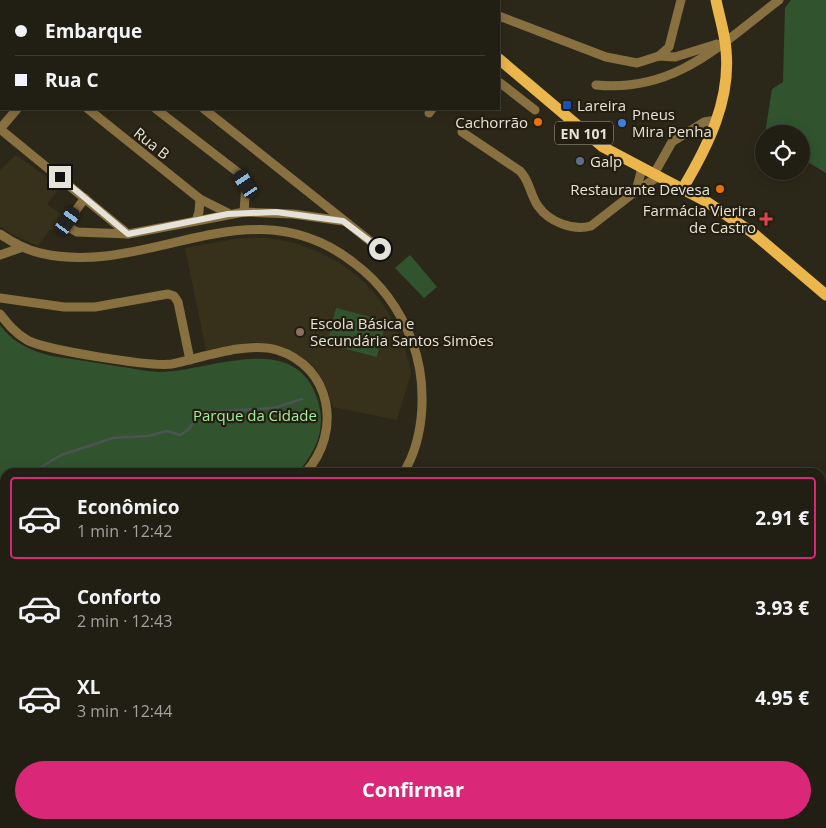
<!DOCTYPE html>
<html lang="pt">
<meta charset="utf-8">
<style>
body{margin:0;font-family:"Open Sans",sans-serif;background:#29271c;color:#f1f3f6;height:100vh;display:flex;flex-direction:column;font-size:19px;white-space:nowrap}
*{box-sizing:border-box;margin:0}
p{font-size:16px;color:#a2a2a0}
.icon{flex:none;width:28px;height:28px;fill:none;stroke:currentColor;stroke-width:2;stroke-linecap:round;stroke-linejoin:round}
.map{position:relative;flex:1;overflow:hidden}
.drawer{position:absolute;left:0px;top:468px;width:826px;height:361px;display:flex;flex-direction:column;background:#211e13;border-radius:15px 15px 0 0;box-shadow:0 2px 12px #0003,0 0 0 1px #3e3c33}
.drawer>*{flex:none}
.guide{position:absolute;left:0px;top:0px;width:500px;height:110px;box-shadow:0 2px 12px #0003,0 0 0 1px #3e3c33;display:grid;align-content:center;height:110px;padding:0 15px;background:#211e13}
.fabs{position:absolute;left:755px;top:125px;display:grid;gap:10px}
.fabs a{display:grid;place-items:center;width:55px;height:55px;border-radius:50%;background:#211e13;box-shadow:0 2px 12px #0003,0 0 0 1px #3e3c33;font-size:25px}
.end{position:absolute;width:22px;height:22px;margin:-11px;border:6px solid #e5e2d9;background:#111;box-shadow:0 0 0 2px #111}
.from{border-radius:50%}
.car{position:absolute;width:15px;height:30px;margin:-15px -8px;border-radius:6px;box-shadow:0 0 4px 1px #0007;background:linear-gradient(#222 24%,#8ab4d8 0 40%,#222 0 76%,#8ab4d8 0 86%,#222 0)}
.guide b{display:flex;align-items:center;gap:18px;height:48px;font-size:19px}
.guide b+b{border-top:1px solid #3e3c33}
.guide i{width:12px;height:12px;background:#f1f3f6}
ul{padding:9px 0 0;list-style:none}
li{display:flex;align-items:center;gap:15px;height:82px;margin:0 10px 8px;padding:0 5px;border:2px solid transparent;border-radius:5px}
li div{flex:1}
li b{display:block;font-size:19px}
li em{font-style:normal;font-weight:700}
li.current{border-color:#db2777}
li>.icon{width:45px;height:45px;stroke-width:1.5}
.button{display:flex;gap:10px;margin-top:auto;padding:10px 15px}
.button a{flex:1;height:58px;border-radius:30px;background:#db2777;color:#fff;font-size:20px;font-weight:700;line-height:58px;text-align:center}
.map>svg:first-child{display:block}
.built{fill:#37311b}
.green{fill:#31542f}
.lines{fill:none;stroke-linecap:round;stroke-linejoin:round}
.stream{stroke:#4b5452;stroke-width:2.5}
.minor{stroke:#897041;stroke-width:9}
.major{stroke:#ebb64c;stroke-width:11}
.route{stroke:#e5e2d9;stroke-width:6}
.transit-dot{fill:#1a4fb4;stroke:#231e10;stroke-width:2}
.food-dot{fill:#e8710a;stroke:#231e10;stroke-width:2}
.shop-dot{fill:#3f7fe0;stroke:#231e10;stroke-width:2}
.service-dot{fill:#5c6f8a;stroke:#231e10;stroke-width:2}
.health-dot{fill:#e0444e;stroke:#231e10;stroke-width:2}
.education-dot{fill:#8d6e63;stroke:#231e10;stroke-width:2}
.labels{text-anchor:middle;dominant-baseline:central;stroke-width:4.5;stroke-linejoin:round;paint-order:stroke}
.shield{fill:#231e10;stroke:#aba79d;stroke-width:1}
.shield-label{font-size:14px;font-weight:bold;fill:#e5e2d9}
.poi-label{font-size:15px;fill:#e5e2d9;stroke:#231e10;text-anchor:start}
.street-label{font-size:15px;fill:#e5e2d9;stroke:#231e10}
.park-label{font-size:15px;fill:#a1eb9c;stroke:#231e10}
</style>
<div class="map">
<svg width="826" height="828" viewBox="0 0 826 828">
<rect width="100%" height="100%" fill="#2c2819"/>
<g class="built">
<path d="M16,155L60,187L47,204L66,218L57,231L50,229L38,246L13,235L0,226V170Z"/>
<path d="M241,238H268L295,243L319,252L343,265L363,281L381,301L394,323L405,348L411,373L397,420L333,407L328,391L317,371L299,355L277,345L252,342L206,350L185,248Z"/>
</g>
<g class="green">
<path d="M791,0H826V173L801,158V134H765L772,89L783,82L785,8Z"/>
<path d="M410,255L437,287L424,298L395,268Z"/>
<path d="M336,308L386,321L377,357L327,344Z"/>
<path d="M0,325C13,343 30,350 51,356C75,359 98,363 122,367C134,368 147,372 160,372C210,372 296,328 318,401C326,428 317,449 300,470L293,467L284,472H5V744L0,749Z"/>
<path d="M81,824H237L244,828H82Z"/>
</g>
<g class="lines">
<g class="stream">
<path d="M33,472L61,455L113,438L148,436L167,431L180,435L189,429L195,420L208,412L274,408L302,399"/>
<path d="M0,548L5,533"/>
</g>
<g class="minor">
<path d="M463,0L466,1"/>
<path d="M499,16L606,57L637,63L659,56L669,47L681,0"/>
<path d="M659,56L675,57L717,44"/>
<path d="M0,80H1"/>
<path d="M499,82L535,110"/>
<path d="M596,85C675,93 721,44 779,0"/>
<path d="M88,109L200,199L228,213"/>
<path d="M156,109L240,174L246,184L244,212"/>
<path d="M204,109L380,249"/>
<path d="M429,113L432,109"/>
<path d="M0,129L128,234L244,212L293,214L343,221"/>
<path d="M0,129L17,109"/>
<path d="M462,132L520,171C530,181 530,195 538,206C549,222 573,231 591,226L636,191L659,176"/>
<path d="M654,174L672,142L704,122L717,120"/>
<path d="M636,191L642,168"/>
<path d="M85,198L68,221L70,228L77,232L128,234"/>
<path d="M196,221L199,212L200,199"/>
<path d="M0,234C12,242 26,250 40,253C149,279 249,181 354,263C381,283 400,310 412,341C427,381 426,435 404,472"/>
<path d="M0,255L23,247"/>
<path d="M0,298L64,307H95L168,294L174,296L178,302L190,360"/>
<path d="M0,314C8,324 15,333 27,340C45,350 151,367 172,364C201,358 248,341 277,350C332,367 342,432 306,472"/>
<path d="M821,629L826,627"/>
<path d="M0,755L5,749"/>
<path d="M1,828L5,824"/>
<path d="M10,828L14,824"/>
</g>
<g class="major">
<path d="M380,0L383,1"/>
<path d="M499,59L603,147L707,202L753,233L826,295"/>
<path d="M683,188C708,146 731,100 726,50C725,33 719,16 716,0"/>
</g>
</g>
<g class="lines">
<path class="route" d="M60,177L128,234L228,214L276,212L343,221L380,249"/>
</g>
<rect class="transit-dot" x="562" y="100" width="10" height="10" rx="2.5"/>
<g class="food-dot">
<circle cx="538" cy="122" r="5"/>
<circle cx="720" cy="189" r="5"/>
</g>
<circle class="shop-dot" cx="622" cy="123" r="5"/>
<circle class="service-dot" cx="580" cy="161" r="5"/>
<path class="health-dot" d="M763.5 211.5h5v5h5v5h-5v5h-5v-5h-5v-5h5z"/>
<circle class="education-dot" cx="300" cy="332" r="5"/>
<g class="labels">
<rect class="shield" x="555" y="121.5" width="58" height="23" rx="4"/>
<g class="shield-label">
<text x="584" y="133">EN 101</text>
</g>
<g class="poi-label">
<text x="577" y="105">Lareira</text>
<text x="632" y="114">Pneus<tspan x="632" dy="17">Mira Penha</tspan></text>
<text x="528" y="122" text-anchor="end">Cachorrão</text>
<text x="590" y="161">Galp</text>
<text x="710" y="189" text-anchor="end">Restaurante Devesa</text>
<text x="756" y="210" text-anchor="end">Farmácia Vierira<tspan x="756" dy="17">de Castro</tspan></text>
<text x="310" y="323">Escola Básica e<tspan x="310" dy="17">Secundária Santos Simões</tspan></text>
</g>
<g class="street-label">
<text transform="translate(152 143) rotate(39)">Rua B</text>
</g>
<g class="park-label">
<text x="255" y="415">Parque da Cidade</text>
</g>
</g>
</svg>
<div class="fabs">
<a><svg class="icon" aria-label="locate" viewBox="0 0 24 24"><circle cx="12" cy="12" r="6"/><path d="M12 2v4M12 18v4M2 12h4M18 12h4"/></svg></a>
</div>
<i class="end from" style="left:380px;top:249px"></i>
<i class="end" style="left:60px;top:177px"></i>
<i class="car" style="left:246px;top:184px;rotate:327deg"></i>
<i class="car" style="left:68px;top:221px;rotate:36deg"></i>
<div class="guide">
<b><i class="from"></i>Embarque</b>
<b><i></i>Rua C</b>
</div>
<section class="drawer">
<ul>
<li class="current"><svg class="icon" aria-label="car" viewBox="0 0 24 24"><path d="M5 17H2v-5l4-1 3-4h7l3 4 3 1v5h-3M9 17h6M6 11h13"/><circle cx="7" cy="17" r="2"/><circle cx="17" cy="17" r="2"/></svg><div><b>Econômico</b><p>1 min · 12:42</p></div><em>2.91 €</em></li>
<li><svg class="icon" aria-label="car" viewBox="0 0 24 24"><path d="M5 17H2v-5l4-1 3-4h7l3 4 3 1v5h-3M9 17h6M6 11h13"/><circle cx="7" cy="17" r="2"/><circle cx="17" cy="17" r="2"/></svg><div><b>Conforto</b><p>2 min · 12:43</p></div><em>3.93 €</em></li>
<li><svg class="icon" aria-label="car" viewBox="0 0 24 24"><path d="M5 17H2v-5l4-1 3-4h7l3 4 3 1v5h-3M9 17h6M6 11h13"/><circle cx="7" cy="17" r="2"/><circle cx="17" cy="17" r="2"/></svg><div><b>XL</b><p>3 min · 12:44</p></div><em>4.95 €</em></li>
</ul>
<div class="button"><a>Confirmar</a></div>
</section>
</div>
